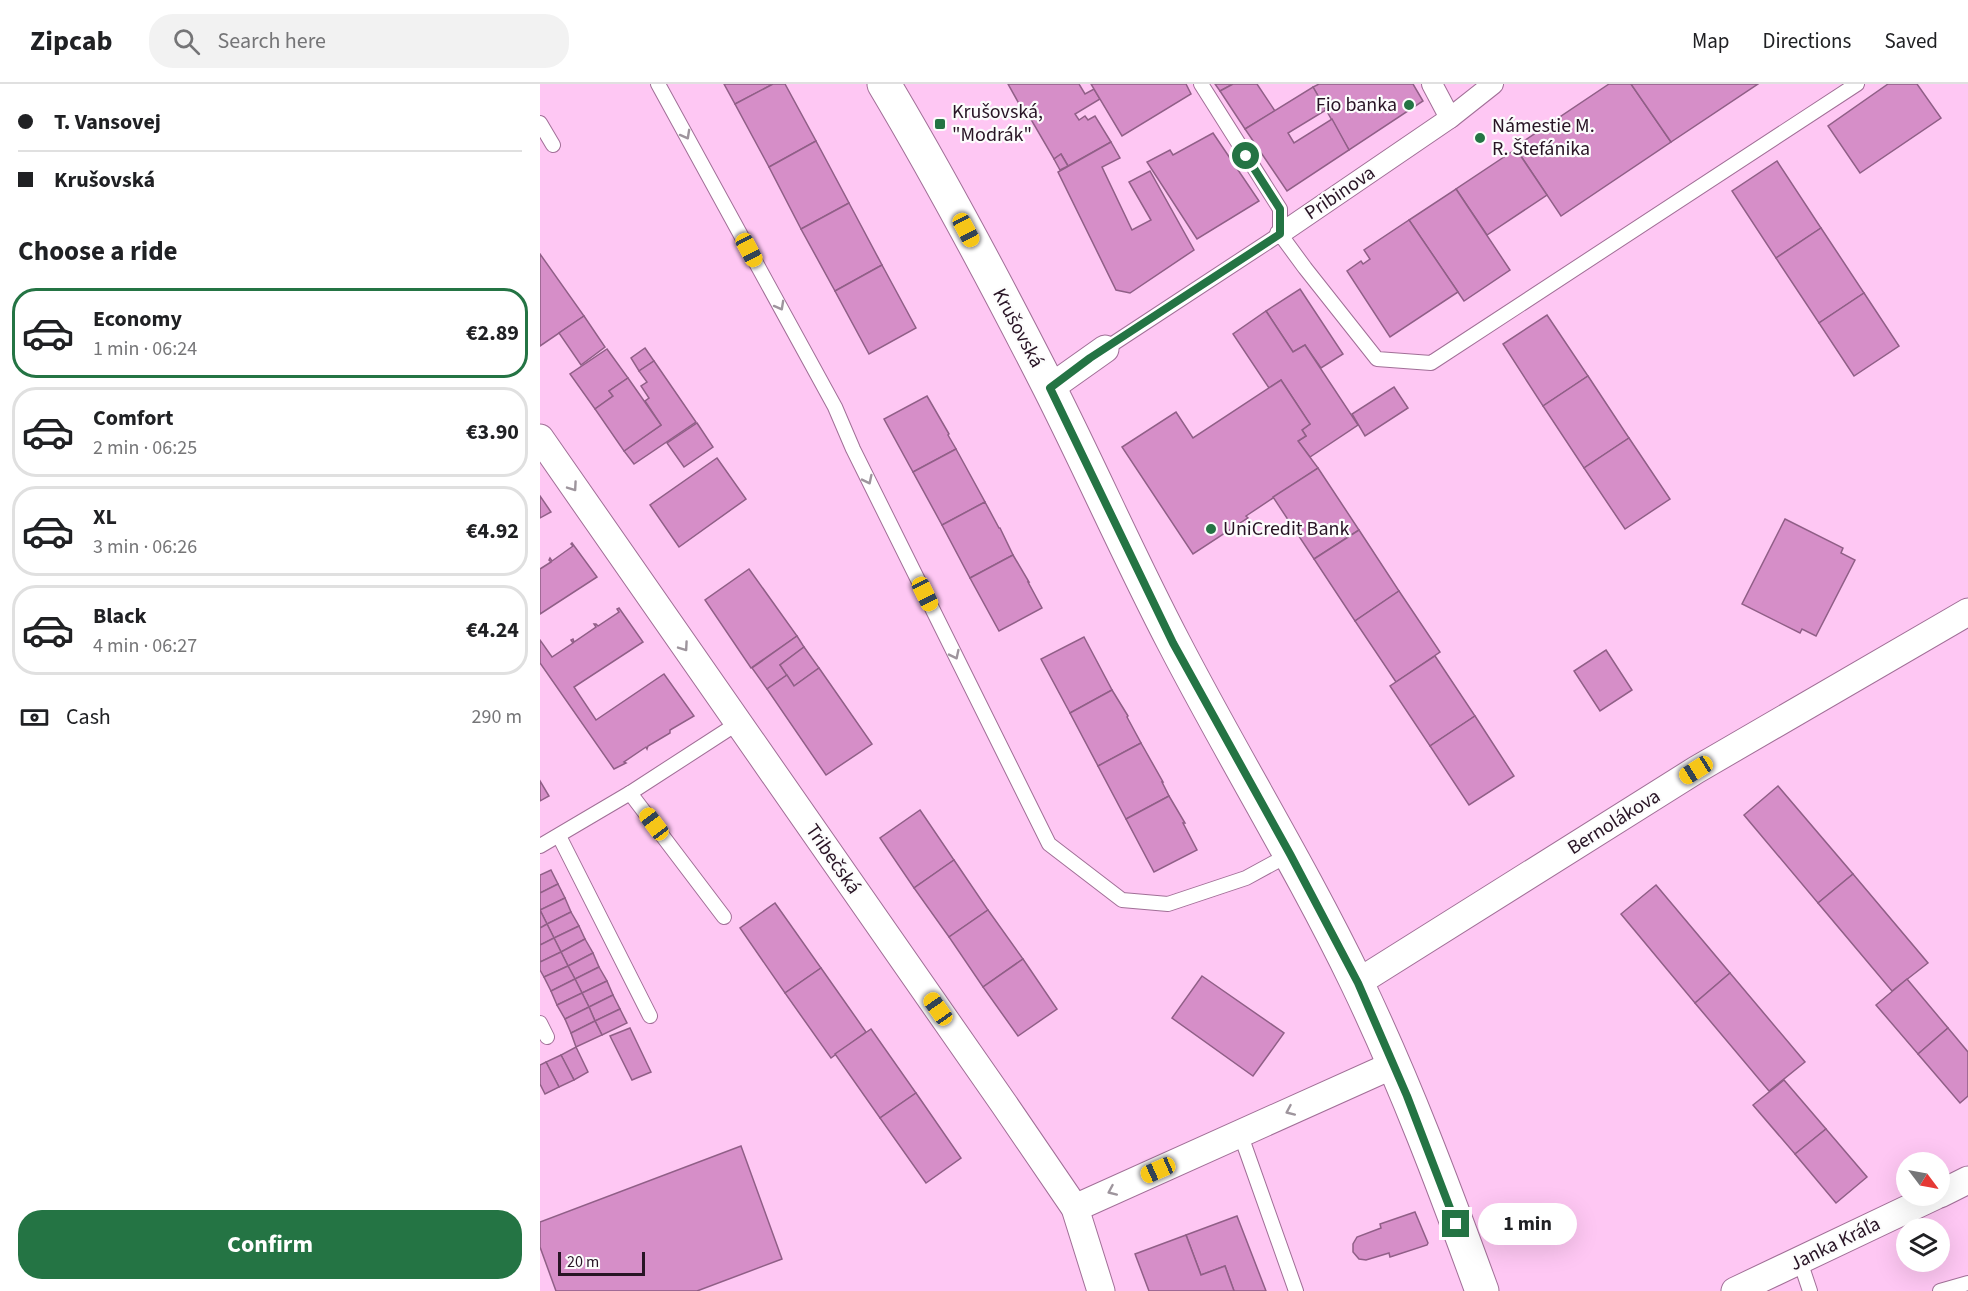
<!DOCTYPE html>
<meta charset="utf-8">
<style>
body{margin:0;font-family:"Source Sans 3",sans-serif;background:#f2f2f2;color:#202124;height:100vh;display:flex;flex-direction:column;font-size:22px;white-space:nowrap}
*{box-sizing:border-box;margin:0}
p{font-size:20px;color:#757577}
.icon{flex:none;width:33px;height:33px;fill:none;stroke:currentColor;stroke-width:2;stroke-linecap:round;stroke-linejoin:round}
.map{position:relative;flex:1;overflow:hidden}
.side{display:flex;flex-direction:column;background:#fff;width:540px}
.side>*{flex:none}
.guide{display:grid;align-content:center;height:132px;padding:0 18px;background:#fff}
.needle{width:39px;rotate:122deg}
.controls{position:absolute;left:1356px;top:1068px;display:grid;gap:12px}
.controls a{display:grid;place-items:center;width:54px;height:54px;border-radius:50%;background:#fff;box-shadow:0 6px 24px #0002;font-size:30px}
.scale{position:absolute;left:18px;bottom:15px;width:87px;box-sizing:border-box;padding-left:6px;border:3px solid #281425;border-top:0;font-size:16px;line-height:21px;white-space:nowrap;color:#281425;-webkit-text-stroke:4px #fcfcfc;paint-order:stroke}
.end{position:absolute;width:27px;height:27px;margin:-14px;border:8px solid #247444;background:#fff;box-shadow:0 0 0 3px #fff}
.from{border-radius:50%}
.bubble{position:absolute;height:42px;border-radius:21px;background:#fff;box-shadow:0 6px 24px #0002;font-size:20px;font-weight:700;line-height:42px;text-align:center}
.car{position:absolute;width:18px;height:36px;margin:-18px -9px;border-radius:8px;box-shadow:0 0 4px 2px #0007;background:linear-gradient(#f5c518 24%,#345 0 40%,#f5c518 0 76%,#345 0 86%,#f5c518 0)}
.guide b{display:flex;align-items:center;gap:21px;height:57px;font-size:22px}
.guide b+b{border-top:2px solid #e0e0e0}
.guide i{width:15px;height:15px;background:#202124}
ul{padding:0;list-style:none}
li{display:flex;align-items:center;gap:18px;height:90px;margin:0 12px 9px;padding:0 6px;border:3px solid #e0e0e0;border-radius:24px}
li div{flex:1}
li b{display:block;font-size:22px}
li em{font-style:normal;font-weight:700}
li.current{border-color:#247444}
li>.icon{width:54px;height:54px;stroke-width:1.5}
h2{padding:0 18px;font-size:27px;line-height:72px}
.pay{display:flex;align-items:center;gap:15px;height:66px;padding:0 18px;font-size:22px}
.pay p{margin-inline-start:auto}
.button{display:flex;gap:12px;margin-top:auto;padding:12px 18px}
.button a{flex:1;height:69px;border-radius:24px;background:#247444;color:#fff;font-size:24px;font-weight:700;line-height:69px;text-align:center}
header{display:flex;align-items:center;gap:36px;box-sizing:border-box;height:84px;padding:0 30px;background:#fff;border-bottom:2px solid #e0e0e0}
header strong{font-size:28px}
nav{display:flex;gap:33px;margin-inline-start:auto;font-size:21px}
.search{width:420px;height:54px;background:#f2f2f2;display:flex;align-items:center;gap:15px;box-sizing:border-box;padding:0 21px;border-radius:24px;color:#757577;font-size:22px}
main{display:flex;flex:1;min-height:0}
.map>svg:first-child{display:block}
.building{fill:#d68ec8;stroke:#905f87;stroke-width:1.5}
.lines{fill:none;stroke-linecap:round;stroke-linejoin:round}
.service-casing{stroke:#a16f97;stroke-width:16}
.pedestrian-casing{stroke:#a16f97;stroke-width:22}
.minor-casing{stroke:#a16f97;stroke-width:29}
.primary-casing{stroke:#a16f97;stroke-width:35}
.service{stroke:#fff;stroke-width:14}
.pedestrian{stroke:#fff;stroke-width:20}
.minor{stroke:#fff;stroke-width:27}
.primary{stroke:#fff;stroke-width:33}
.oneway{stroke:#9e959d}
.route{stroke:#247444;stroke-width:8}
.poi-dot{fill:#247444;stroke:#fcfcfc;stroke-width:2}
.labels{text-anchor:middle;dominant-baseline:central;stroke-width:4.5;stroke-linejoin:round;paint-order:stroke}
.poi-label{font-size:20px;fill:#281425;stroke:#fcfcfc;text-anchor:start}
.street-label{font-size:20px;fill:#281425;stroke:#fcfcfc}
</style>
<header>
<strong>Zipcab</strong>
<div class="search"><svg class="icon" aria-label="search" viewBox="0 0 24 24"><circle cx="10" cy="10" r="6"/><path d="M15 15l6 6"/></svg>Search here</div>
<nav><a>Map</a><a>Directions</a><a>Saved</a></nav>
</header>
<main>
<section class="side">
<div class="guide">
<b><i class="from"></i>T. Vansovej</b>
<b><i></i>Krušovská</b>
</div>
<h2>Choose a ride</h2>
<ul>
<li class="current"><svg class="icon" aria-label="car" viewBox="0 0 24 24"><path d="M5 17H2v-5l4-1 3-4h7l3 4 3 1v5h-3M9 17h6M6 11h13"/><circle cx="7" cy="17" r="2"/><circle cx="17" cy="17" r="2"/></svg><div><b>Economy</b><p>1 min · 06:24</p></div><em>€2.89</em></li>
<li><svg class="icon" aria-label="car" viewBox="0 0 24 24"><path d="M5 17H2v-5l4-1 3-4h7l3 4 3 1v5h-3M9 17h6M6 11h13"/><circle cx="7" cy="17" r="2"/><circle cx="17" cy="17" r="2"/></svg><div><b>Comfort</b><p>2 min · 06:25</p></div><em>€3.90</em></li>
<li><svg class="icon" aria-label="car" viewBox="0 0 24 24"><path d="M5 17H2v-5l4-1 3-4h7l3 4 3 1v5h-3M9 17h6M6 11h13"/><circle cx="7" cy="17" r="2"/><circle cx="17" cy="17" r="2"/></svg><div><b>XL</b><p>3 min · 06:26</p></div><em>€4.92</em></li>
<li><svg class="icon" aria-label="car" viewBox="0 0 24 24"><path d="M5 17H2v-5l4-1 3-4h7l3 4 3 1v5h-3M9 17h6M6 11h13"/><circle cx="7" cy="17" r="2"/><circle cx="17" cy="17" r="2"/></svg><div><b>Black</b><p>4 min · 06:27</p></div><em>€4.24</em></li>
</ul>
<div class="pay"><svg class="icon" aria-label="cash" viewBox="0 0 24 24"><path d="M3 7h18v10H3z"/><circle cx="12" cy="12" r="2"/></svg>Cash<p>290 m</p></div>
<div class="button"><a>Confirm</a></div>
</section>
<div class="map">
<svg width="1428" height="1207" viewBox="0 0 1428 1207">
<rect width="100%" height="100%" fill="#fec7f3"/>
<g class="building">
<path d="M184,0H233L195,20Z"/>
<path d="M233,0H245L276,57L229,83L195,20Z"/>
<path d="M468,0H539L545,10L554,5L560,15L535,30L539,36L545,32L548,36L555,32L571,58L528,82L521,70L514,75L485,25H482Z"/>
<path d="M551,0H646L651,10L582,52Z"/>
<path d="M675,0H693L680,7Z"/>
<path d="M693,0H717L735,27L705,45L680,7Z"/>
<path d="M779,0H873L883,17L809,66L773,3Z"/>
<path d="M1069,0H1091L1131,58L1021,132L975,63Z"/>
<path d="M1091,0H1218L1131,58Z"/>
<path d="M1348,0H1377L1401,34L1320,89L1288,42Z"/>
<path d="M773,3L786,26L748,49L754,59L792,35L809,66L747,107L705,45Z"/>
<path d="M673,49L719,117L657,155L607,78L630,66L633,71Z"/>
<path d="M276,57L309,119L261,145L229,83Z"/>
<path d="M571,58L580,74L562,83L592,146L611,136L589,98L610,87L654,166L590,209L576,206L518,88Z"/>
<path d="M976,65L1007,111L947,151L916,105Z"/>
<path d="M521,70L528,82L520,86L514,75Z"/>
<path d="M1237,77L1281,144L1236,174L1192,107Z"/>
<path d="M916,105L970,186L924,217L869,136Z"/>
<path d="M309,119L342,181L295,207L261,145Z"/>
<path d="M869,136L918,208L850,253L807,187L821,177L823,180L830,175L824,166Z"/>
<path d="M1281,144L1324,209L1279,239L1236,174Z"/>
<path d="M0,170L44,232L0,262Z"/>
<path d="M342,181L376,244L329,270L295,207Z"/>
<path d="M760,205L803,270L781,284L765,261L753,268L726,227Z"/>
<path d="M1324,209L1359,262L1314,292L1279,239Z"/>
<path d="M726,227L753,268L765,261L818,341L770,373L758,357L766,352L762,346L770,340L741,296L729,304L693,250Z"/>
<path d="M1007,231L1048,292L1003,322L963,260Z"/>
<path d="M44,232L65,263L41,281L19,249Z"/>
<path d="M105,264L114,277L99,287L91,274Z"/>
<path d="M67,265L88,294L69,307L73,312L55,325L30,290Z"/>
<path d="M114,277L156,338L94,380L84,367L121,341L105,317L109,314L101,302L107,298L99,287Z"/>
<path d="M1048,292L1089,354L1044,384L1003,322Z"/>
<path d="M88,294L121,341L84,367L55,325L73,312L69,307Z"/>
<path d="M741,296L770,340L762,346L766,352L758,357L778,384L706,432L708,434L653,470L582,363L636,328L653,354Z"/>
<path d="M854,303L868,324L825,352L812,330Z"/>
<path d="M387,312L409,350L408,351L416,365L373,388L344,335Z"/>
<path d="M157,339L173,363L144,383L127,359Z"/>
<path d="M1089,354L1130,415L1085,445L1044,384Z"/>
<path d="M416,365L445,418L402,441L373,388Z"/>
<path d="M177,374L206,415L139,463L110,421Z"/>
<path d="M778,384L819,446L774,475L733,413Z"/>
<path d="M0,412L11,428L0,434Z"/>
<path d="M445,418L459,444H460L473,471L430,494L402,441Z"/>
<path d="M1245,435L1303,464L1301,469L1315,476L1276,552L1262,545L1260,549L1202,520Z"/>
<path d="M819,446L859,507L815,537L774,475Z"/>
<path d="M32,459L57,493L0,530V485L11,478L9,476L10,474L12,477L33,462L31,460Z"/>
<path d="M473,471L489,498H488L502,524L459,547L430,494Z"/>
<path d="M209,485L257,552L211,584L165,516Z"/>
<path d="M859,507L900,568L856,598L815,537Z"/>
<path d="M79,524L103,558L34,603L56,636L124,590L154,632L130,646V649L108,662L107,665L106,663L84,678L86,679L74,685L0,579V556L12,573L33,559L31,556L33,555L34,558L56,543L54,540H56L58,542L79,528L77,525Z"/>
<path d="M257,552L264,563L240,581L247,591L227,605L212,584Z"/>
<path d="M544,553L572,606L530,629L501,575Z"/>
<path d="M264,563L279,584L254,602L240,581Z"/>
<path d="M1066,566L1092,606L1060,627L1034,587Z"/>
<path d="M895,572L935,632L890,662L850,602Z"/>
<path d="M279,584L332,660L286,691L227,605L247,591L254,602Z"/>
<path d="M572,606L588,632L587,633L601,659L558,682L530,629Z"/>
<path d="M935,632L974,692L929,721L890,662Z"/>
<path d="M601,659L623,698H622L629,712L586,735L558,682Z"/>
<path d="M0,697L9,712L0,717Z"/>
<path d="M1238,702L1313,790L1278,819L1204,731Z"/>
<path d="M629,712L645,739H643L657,766L614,788L586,735Z"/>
<path d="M380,726L414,776L374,804L340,754Z"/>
<path d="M414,776L448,826L409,853L374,804Z"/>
<path d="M11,786L18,800L0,809V791Z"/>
<path d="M1313,790L1388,879L1352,907L1278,819Z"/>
<path d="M18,800L25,814L0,826V809Z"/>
<path d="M1116,801L1190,889L1155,919L1081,830Z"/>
<path d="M25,814L31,828L7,840L0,826Z"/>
<path d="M235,819L281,884L245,909L200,844Z"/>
<path d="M0,826L7,840L0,844Z"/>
<path d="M448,826L483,875L443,903L409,853Z"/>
<path d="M31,828L39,842L14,854L7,840Z"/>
<path d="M7,840L14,854L0,861V844Z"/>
<path d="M39,842L45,855L21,868L14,854Z"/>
<path d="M14,854L21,868L0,878V861Z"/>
<path d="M45,855L53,869L28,882L21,868Z"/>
<path d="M21,868L28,882L4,893L0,886V878Z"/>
<path d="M53,869L59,883L35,895L28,882Z"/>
<path d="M483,875L517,925L478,952L443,903Z"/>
<path d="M28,882L35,895L11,907L4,893Z"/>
<path d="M59,883L67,897L42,909L35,895Z"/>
<path d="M281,884L326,948L291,974L245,909Z"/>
<path d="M1190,889L1265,978L1229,1007L1155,919Z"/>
<path d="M662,892L744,949L713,992L632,934Z"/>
<path d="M35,895L42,909L17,921L11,907Z"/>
<path d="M1367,895L1408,944L1378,970L1336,921Z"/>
<path d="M67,897L73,911L49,923L42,909Z"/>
<path d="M42,909L49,923L25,935L17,921Z"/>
<path d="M73,911L80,925L55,937L49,923Z"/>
<path d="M49,923L55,937L31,949L25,935Z"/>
<path d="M80,925L87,939L62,951L55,937Z"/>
<path d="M55,937L62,951L36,963L31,949Z"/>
<path d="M90,944L111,988L92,996L70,952Z"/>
<path d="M1408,944L1428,968V1012L1420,1019L1378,970Z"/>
<path d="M331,945L376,1009L340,1034L295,970Z"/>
<path d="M36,963L48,988L34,996L21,971Z"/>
<path d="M21,971L34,996L19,1003L6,978Z"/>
<path d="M6,978L19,1003L5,1010L0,1000V981Z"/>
<path d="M1244,996L1286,1045L1255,1070L1213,1021Z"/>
<path d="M376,1009L421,1074L386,1099L340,1034Z"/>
<path d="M1286,1045L1327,1093L1296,1119L1255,1070Z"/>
<path d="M201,1062L242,1175L157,1207H16L0,1163V1138Z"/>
<path d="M875,1128L888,1159L887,1161L850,1173L849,1169L826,1176L819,1175L813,1168V1160L817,1153L841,1144L840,1140Z"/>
<path d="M697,1132L726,1207H694L685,1182L661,1191L646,1151Z"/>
<path d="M646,1151L661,1191L685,1182L694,1207H609L595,1170Z"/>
</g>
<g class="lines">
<g class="service-casing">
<g id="service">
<path d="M118,0L295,323L313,365L509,760L582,816L628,820L706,794L750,770"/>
<path d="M661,0L740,125V150"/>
<path d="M0,39L13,61"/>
<path d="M740,150L765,184L837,275L891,279L1317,0"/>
<path d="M565,265L740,150"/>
<path d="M90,709L184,833"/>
<path d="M19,752L110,932"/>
<path d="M0,762L90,709L198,639"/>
<path d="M0,939L7,953"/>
<path d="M700,1049L756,1207"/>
<path d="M1260,1177L1270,1207"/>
<path d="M1400,1207L1428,1199"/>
</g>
</g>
<g class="pedestrian-casing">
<g id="pedestrian">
<path d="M892,0L910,34"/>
<path d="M740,150L910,34L953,0"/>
</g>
</g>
<g class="minor-casing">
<g id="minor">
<path d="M510,304L565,265"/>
<path d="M0,354L464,1020L535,1124L561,1207"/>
<path d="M817,899L1156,686L1428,528"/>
<path d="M1400,1110L1428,1096"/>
<path d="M535,1124L853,981"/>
<path d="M1195,1207L1395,1112"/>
</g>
</g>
<g class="primary-casing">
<path id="primary" d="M344,0C403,99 457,201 509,303C552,388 590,475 634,559C693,673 761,783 817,899C865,999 904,1103 942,1207"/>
</g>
<use href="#service" class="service"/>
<use href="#pedestrian" class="pedestrian"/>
<use href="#minor" class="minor"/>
<use href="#primary" class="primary"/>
</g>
<defs><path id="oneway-chevron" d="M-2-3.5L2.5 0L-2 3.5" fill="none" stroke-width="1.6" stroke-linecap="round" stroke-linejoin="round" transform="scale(1.5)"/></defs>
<g class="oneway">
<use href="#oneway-chevron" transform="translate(146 51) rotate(61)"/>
<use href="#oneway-chevron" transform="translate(240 222) rotate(61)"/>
<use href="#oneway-chevron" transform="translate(328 396) rotate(64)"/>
<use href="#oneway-chevron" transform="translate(33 403) rotate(55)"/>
<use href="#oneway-chevron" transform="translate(144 563) rotate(55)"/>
<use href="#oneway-chevron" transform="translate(415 571) rotate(64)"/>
<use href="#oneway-chevron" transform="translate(750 1027) rotate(156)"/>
<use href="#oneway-chevron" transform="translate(572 1107) rotate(156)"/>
</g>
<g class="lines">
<path class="route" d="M706,72L740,125V150L550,274L510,304L633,559L750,770L818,899L867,1012L916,1140"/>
</g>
<g class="poi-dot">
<circle cx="869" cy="21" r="6"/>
<rect x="394" y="34" width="12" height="12" rx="3"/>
<circle cx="940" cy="54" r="6"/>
<circle cx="671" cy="445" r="6"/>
</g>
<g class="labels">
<g class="poi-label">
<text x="857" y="21" text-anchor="end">Fio banka</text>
<text x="412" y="28">Krušovská,<tspan x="412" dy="23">"Modrák"</tspan></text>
<text x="952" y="42">Námestie M.<tspan x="952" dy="23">R. Štefánika</tspan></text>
<text x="683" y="445">UniCredit Bank</text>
</g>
<g class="street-label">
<text transform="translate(800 109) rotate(-34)">Pribinova</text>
<text transform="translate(478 244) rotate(62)">Krušovská</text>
<text transform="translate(1074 738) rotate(-32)">Bernolákova</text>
<text transform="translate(293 775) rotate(55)">Tribečská</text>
<text transform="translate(1295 1160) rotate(-26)">Janka Kráľa</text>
</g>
</g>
</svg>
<div class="controls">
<a><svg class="needle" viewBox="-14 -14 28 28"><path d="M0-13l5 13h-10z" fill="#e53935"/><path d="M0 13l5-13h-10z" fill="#757577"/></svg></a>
<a><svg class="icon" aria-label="layers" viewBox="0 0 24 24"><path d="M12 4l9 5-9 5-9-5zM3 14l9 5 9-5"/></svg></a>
</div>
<div class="scale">20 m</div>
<i class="end from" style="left:706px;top:72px"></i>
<i class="end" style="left:916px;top:1140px"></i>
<div class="bubble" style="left:938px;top:1119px;width:99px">1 min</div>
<i class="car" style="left:426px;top:146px;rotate:152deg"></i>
<i class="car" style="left:209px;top:166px;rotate:152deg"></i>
<i class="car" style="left:385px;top:510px;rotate:154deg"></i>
<i class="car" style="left:1156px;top:686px;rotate:238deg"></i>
<i class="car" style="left:114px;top:740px;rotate:323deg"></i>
<i class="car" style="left:398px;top:925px;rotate:325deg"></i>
<i class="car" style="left:618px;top:1086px;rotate:246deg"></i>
</div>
</main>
